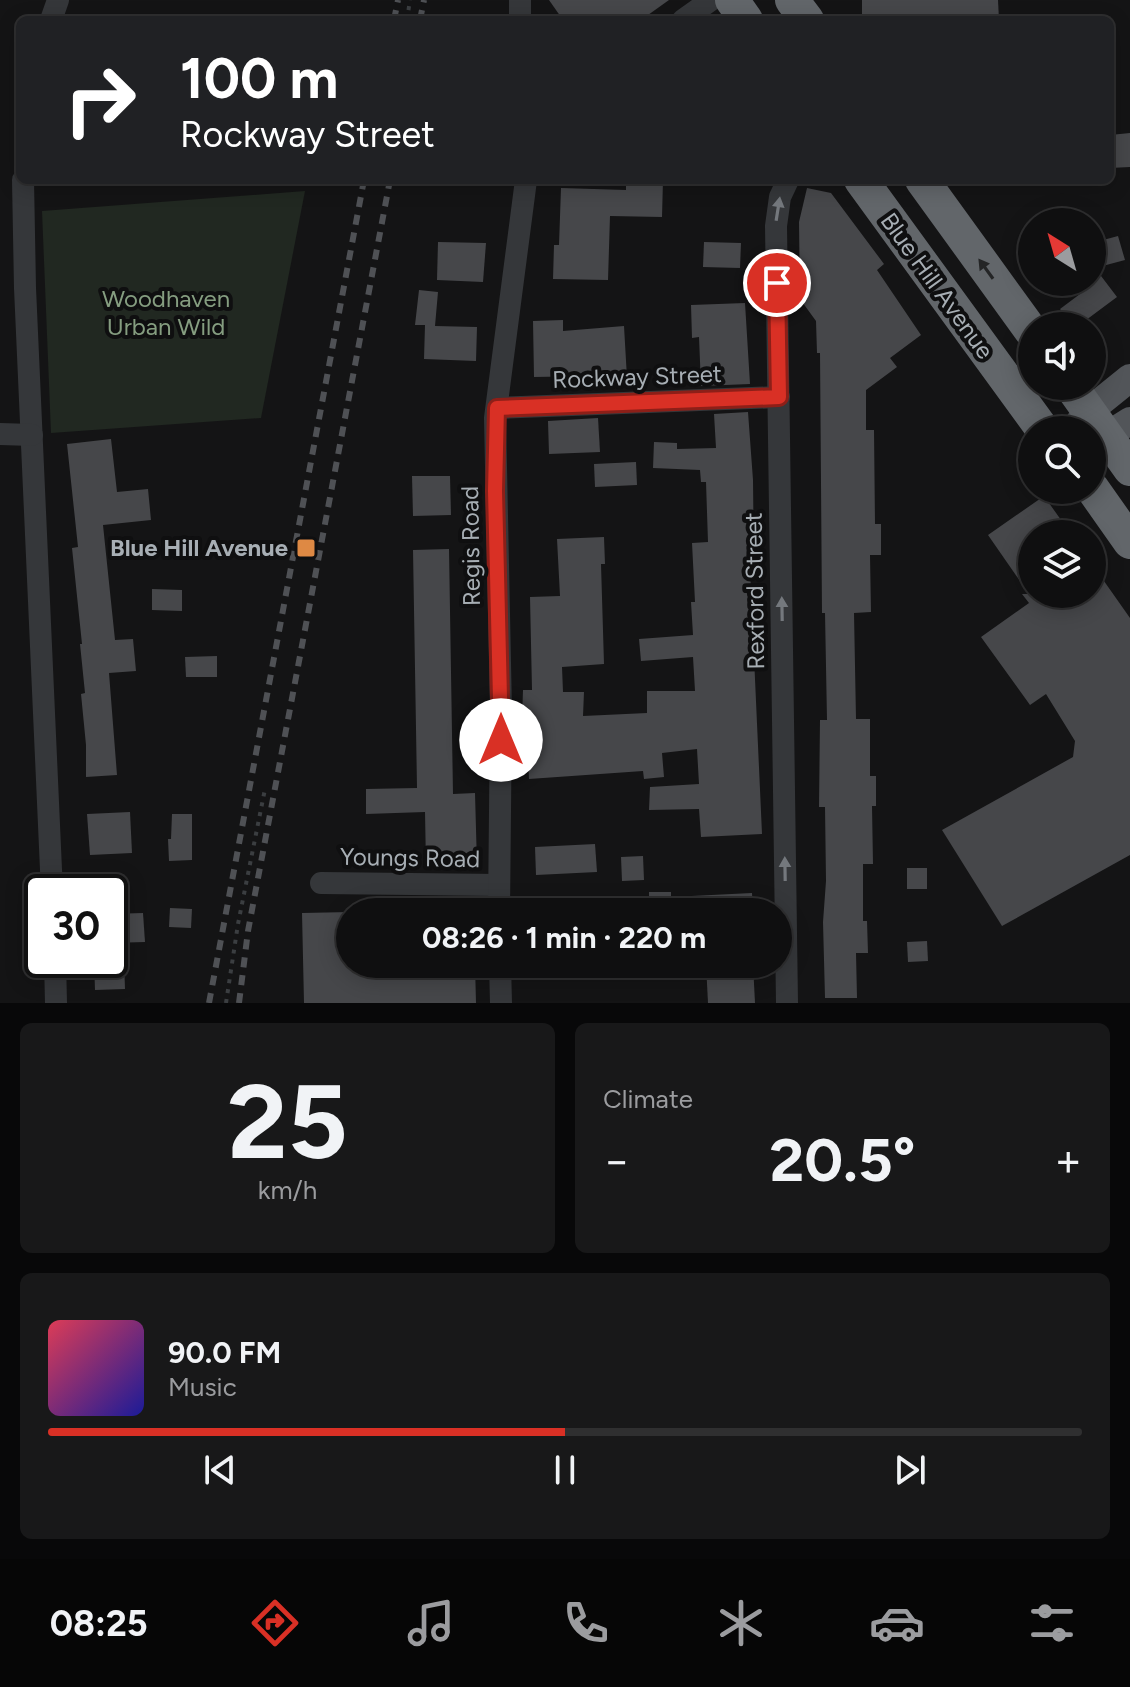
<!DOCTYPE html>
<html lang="en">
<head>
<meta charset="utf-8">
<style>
	body { margin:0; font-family:Figtree,sans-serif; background:#181819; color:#f1f3f6; height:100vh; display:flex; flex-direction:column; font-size:30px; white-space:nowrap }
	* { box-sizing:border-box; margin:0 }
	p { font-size:26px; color:#9b9c9f }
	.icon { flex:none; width:44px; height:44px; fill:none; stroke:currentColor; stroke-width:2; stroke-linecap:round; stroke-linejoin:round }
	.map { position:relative; height:1003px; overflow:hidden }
	.drawer { display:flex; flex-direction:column; gap:20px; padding:20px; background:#080809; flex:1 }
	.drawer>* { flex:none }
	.banner { position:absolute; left:16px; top:16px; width:1098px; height:168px; border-radius:12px; box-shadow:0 4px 20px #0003,0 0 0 2px #2f2f30; background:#202124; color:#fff; overflow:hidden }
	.needle { width:52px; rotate:323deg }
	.controls { position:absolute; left:1018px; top:208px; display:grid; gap:16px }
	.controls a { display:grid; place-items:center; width:88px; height:88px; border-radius:50%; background:#0f0f10; box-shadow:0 4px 20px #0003,0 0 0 2px #2f2f30; font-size:40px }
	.speed { position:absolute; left:24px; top:874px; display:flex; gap:16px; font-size:40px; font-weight:700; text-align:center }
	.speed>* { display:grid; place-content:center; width:104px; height:104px; border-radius:50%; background:#0f0f10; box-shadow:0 4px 20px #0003,0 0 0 2px #2f2f30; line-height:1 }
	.speed .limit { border:4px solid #111; border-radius:12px; background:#fff; color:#111 }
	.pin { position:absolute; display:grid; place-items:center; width:68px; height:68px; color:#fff; margin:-34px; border:4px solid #fff; border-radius:50%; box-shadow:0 2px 8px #0007 }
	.me { position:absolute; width:88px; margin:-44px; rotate:0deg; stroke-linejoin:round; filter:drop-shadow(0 0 6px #0008) }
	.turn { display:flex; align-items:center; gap:28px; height:168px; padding:0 32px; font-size:36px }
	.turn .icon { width:104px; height:104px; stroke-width:2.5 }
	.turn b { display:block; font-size:56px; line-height:68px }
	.big { font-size:60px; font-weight:700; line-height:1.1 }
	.drawer .card { flex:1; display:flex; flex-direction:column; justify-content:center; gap:12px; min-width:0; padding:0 28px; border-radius:12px; background:#181819 }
	.drawer .dial { align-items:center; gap:0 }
	.dial b { font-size:104px; line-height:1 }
	.song { display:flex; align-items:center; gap:24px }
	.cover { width:96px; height:96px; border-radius:12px; background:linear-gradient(135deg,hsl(350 70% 55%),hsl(240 70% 35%)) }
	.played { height:8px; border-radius:4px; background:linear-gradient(90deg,#d93025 50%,#2f2f30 50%) }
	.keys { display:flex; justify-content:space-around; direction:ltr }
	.heat { display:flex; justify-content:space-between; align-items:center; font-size:44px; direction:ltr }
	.drawer .tiles { flex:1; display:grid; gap:20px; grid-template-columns:1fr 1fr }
	.card:last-child { grid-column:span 2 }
	.trip { position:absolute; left:336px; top:898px; width:456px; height:80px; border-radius:40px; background:#0f0f10; box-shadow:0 4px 20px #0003,0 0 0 2px #2f2f30; font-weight:700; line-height:80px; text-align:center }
	.dock { display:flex; height:128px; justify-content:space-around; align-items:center; background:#060606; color:#9b9c9f }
	.dock .icon { width:56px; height:56px }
	.dock .active { color:#d93025 }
	.dock b { font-size:36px; color:#f1f3f6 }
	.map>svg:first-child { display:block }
	.green { fill:#212821 }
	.building { fill:#46474a }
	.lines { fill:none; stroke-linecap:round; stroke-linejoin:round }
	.path { stroke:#3b3e41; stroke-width:4; stroke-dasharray:4 6; stroke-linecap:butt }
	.minor { stroke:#35373a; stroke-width:22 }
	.major { stroke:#525559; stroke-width:28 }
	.highway { stroke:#62666a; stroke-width:34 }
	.rail { stroke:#4f5155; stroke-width:6; stroke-dasharray:10 8; stroke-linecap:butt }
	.oneway { fill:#74787d }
	.oneway2 { fill:#242526 }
	.route-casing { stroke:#8d1f18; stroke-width:20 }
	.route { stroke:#d93025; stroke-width:14 }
	.poi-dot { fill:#de8944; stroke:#0f0f10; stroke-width:3 }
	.labels { text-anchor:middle; stroke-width:8; stroke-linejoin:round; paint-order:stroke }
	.street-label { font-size:24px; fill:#a7aeb4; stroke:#0f0f10 }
	.park-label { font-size:24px; fill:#859d80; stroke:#0f0f10 }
	.poi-label { font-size:24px; font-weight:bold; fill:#a7aeb4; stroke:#0f0f10; text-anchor:end }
</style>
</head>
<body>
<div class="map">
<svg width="1130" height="1003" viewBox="0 0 1130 1003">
	<rect width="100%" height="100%" fill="#141415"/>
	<!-- green -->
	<path class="green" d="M 305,191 L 261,418 L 51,433 L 42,211 Z"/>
	<!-- building -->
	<g class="building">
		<path d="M 549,0 L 669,0 L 641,20 L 563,20 Z"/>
		<path d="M 862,0 L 998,0 L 999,20 L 862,20 Z"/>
		<path d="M 1130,133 L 1130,167 L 1110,168 L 1110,135 Z"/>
		<path d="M 626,180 L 663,180 L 662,217 L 610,216 L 608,280 L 553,279 L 554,245 L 559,245 L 561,188 L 626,190 Z"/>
		<path d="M 807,188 L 831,193 L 884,264 L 877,270 L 921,335 L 890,358 L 897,367 L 866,390 L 866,430 L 874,430 L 875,524 L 881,524 L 881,555 L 870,555 L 871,612 L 854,613 L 856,719 L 870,719 L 870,776 L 876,776 L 876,806 L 872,806 L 873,864 L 863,864 L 863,921 L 867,921 L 868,953 L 856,953 L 857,998 L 825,998 L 823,922 L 826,881 L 825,807 L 819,807 L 820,720 L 827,720 L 825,613 L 822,613 L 820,353 L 817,353 L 816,321 L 800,299 L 799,222 Z"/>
		<path d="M 1118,236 L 1125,260 L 1095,268 L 1117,297 L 1078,326 L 1073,326 L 1060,309 L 1092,285 L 1092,243 Z"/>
		<path d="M 438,242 L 486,243 L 483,282 L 437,280 Z"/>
		<path d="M 704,242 L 741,243 L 740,268 L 703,267 Z"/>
		<path d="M 419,290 L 438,292 L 435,326 L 477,327 L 476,361 L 424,359 L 425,325 L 415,325 Z"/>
		<path d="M 745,303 L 750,384 L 701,386 L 699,337 L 692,338 L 691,305 Z"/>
		<path d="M 563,320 L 563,331 L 624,326 L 627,378 L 592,380 L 592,376 L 534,377 L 533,321 Z"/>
		<path d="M 748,412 L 753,480 L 754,568 L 750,568 L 762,834 L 701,837 L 699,809 L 649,810 L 650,787 L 699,784 L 697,749 L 662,753 L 664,777 L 644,779 L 643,771 L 529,779 L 526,718 L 522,718 L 523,690 L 532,690 L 530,597 L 560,596 L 557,539 L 604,537 L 605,564 L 601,564 L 604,664 L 562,667 L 563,692 L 584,692 L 583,716 L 647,713 L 647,691 L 695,691 L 693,657 L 641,661 L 639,639 L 693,635 L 691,602 L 695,602 L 692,543 L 708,542 L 706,482 L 701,482 L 700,470 L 653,468 L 654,442 L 677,443 L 677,449 L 716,448 L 714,414 Z"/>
		<path d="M 598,418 L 600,452 L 549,454 L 548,421 Z"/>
		<path d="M 111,439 L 117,492 L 148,489 L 151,520 L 103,525 L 115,640 L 133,639 L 136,671 L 109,673 L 117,775 L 86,777 L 86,745 L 81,694 L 85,693 L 80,644 L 82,644 L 72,548 L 78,547 L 67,444 Z"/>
		<path d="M 636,462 L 637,485 L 595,487 L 594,464 Z"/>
		<path d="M 412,476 L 450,476 L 451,515 L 413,516 Z"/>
		<path d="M 1044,496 L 1071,534 L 1032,534 L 1032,594 L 1092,594 L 1092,564 L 1130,618 L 1130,855 L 1002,926 L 942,830 L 1073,757 L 1075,741 L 1046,694 L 1030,705 L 981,637 L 1029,603 L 1022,594 L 1029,594 L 988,535 Z"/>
		<path d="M 449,549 L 453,794 L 475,793 L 477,865 L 426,866 L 425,812 L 366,814 L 366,789 L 417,788 L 413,550 Z"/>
		<path d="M 152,589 L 182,590 L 182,611 L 152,610 Z"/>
		<path d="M 217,656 L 217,677 L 186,677 L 185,657 Z"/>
		<path d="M 130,812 L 132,853 L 90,855 L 87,814 Z"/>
		<path d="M 172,814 L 192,814 L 192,860 L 169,861 L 168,839 L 171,839 Z"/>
		<path d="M 595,844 L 597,872 L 536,875 L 535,847 Z"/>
		<path d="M 643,856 L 644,880 L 622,881 L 621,857 Z"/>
		<rect x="907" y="868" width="20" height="21"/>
		<path d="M 649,892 L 671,892 L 671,897 L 752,893 L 753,912 L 649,912 Z"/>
		<path d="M 170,908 L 192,909 L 191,928 L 169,927 Z"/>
		<path d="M 350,912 L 350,964 L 475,964 L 476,1003 L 304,1003 L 302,913 Z"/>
		<path d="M 143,913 L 145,942 L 110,943 L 110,914 Z"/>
		<path d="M 927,941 L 928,961 L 908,962 L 907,942 Z"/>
		<path d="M 94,960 L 124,960 L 125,989 L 95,990 Z"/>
		<path d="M 706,964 L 753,964 L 755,1003 L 708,1003 Z"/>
	</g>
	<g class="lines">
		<!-- path -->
		<g class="path">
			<path d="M 407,20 L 410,0"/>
			<path d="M 226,1003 L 238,924 L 265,789"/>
		</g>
		<!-- minor -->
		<g class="minor">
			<path d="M 520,0 L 520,20"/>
			<path d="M 51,20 L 58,0"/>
			<path d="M 683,20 L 711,0"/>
			<path d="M 23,180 L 25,288 L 52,892"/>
			<path d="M 497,408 L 779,397"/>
			<path d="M 0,434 L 32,435"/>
			<path d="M 321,883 L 499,885"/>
			<path d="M 499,912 L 501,711 L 495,418 L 526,180"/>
			<path d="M 55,960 L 56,1003"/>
			<path d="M 500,964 L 501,1003"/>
			<path d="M 787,1003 L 776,226 L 780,197 L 788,180"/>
		</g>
		<!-- major -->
		<g class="major">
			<path d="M 1073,430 L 1089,411 L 1130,378"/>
			<path d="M 1092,445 L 1130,421"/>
		</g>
		<!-- highway -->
		<g class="highway">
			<path d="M 732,0 L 746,20"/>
			<path d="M 792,0 L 807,20"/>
			<path d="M 861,180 L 1043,430"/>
			<path d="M 922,180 L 1032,332"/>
			<path d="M 1071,386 L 1130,469"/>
			<path d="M 1092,488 L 1130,542"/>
		</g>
		<!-- rail -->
		<g class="rail">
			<path d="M 394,20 L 398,0"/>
			<path d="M 420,20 L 424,0"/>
			<path d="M 209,1003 L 364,180"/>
			<path d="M 239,1003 L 248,931 L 390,180"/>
		</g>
	</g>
	<!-- one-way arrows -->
	<defs><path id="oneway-solid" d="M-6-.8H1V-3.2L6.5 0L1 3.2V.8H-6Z" transform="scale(2)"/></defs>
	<g class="oneway">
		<use href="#oneway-solid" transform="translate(778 209) rotate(-81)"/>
		<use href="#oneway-solid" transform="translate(782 609) rotate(-91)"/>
		<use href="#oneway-solid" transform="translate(785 869) rotate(-91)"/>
	</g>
	<use class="oneway2" href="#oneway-solid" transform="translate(986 269) rotate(-126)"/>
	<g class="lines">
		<!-- route casing -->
		<g class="route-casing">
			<path id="route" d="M 501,740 L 495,491 L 497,408 L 779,397 L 777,283"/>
		</g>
		<!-- route -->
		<use href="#route" class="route"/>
	</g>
	<!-- markers -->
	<rect class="poi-dot" x="296" y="538" width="20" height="20" rx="4"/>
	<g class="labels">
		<!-- street labels -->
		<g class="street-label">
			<text transform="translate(937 286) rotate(54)" y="8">Blue Hill Avenue</text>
			<text transform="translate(637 377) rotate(-2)" y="8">Rockway Street</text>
			<text transform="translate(471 546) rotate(-91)" y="8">Regis Road</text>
			<text transform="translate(755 591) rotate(-91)" y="8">Rexford Street</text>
			<text transform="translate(410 858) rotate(1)" y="8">Youngs Road</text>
		</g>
		<!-- park labels -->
		<g class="park-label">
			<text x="166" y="307">Woodhaven<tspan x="166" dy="28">Urban Wild</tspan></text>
		</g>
		<!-- poi labels -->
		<g class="poi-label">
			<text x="288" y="556">Blue Hill Avenue</text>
		</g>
	</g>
</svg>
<div class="controls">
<a><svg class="needle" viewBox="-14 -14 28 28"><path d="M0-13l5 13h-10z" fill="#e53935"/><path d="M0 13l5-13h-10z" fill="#9b9c9f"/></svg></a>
<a><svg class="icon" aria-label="sound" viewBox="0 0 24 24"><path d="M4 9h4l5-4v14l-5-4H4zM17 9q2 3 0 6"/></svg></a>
<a><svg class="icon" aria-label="search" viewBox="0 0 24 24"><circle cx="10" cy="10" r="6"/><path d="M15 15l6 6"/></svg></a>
<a><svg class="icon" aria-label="layers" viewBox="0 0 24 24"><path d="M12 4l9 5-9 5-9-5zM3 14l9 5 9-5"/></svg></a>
</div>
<div class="speed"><div class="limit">30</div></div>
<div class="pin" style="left:777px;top:283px;background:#d93025"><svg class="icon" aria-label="arrive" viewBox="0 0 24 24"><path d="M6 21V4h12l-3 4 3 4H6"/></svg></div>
<svg class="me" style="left:501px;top:740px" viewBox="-20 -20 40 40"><circle r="19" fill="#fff"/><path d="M0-13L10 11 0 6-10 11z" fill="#d93025"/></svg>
<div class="trip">08:26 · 1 min · 220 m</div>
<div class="banner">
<div class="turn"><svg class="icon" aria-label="right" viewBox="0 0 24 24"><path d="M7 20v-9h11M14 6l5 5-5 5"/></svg><div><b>100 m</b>Rockway Street</div></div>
</div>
</div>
<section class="drawer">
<div class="tiles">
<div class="card dial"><b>25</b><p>km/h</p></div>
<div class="card"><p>Climate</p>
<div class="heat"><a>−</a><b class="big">20.5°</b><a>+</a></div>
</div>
<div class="card">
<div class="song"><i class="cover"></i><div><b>90.0 FM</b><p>Music</p></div></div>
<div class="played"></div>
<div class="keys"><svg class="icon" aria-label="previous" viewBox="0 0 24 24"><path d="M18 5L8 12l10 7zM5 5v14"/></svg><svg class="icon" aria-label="pause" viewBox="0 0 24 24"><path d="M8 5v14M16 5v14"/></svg><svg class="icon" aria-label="next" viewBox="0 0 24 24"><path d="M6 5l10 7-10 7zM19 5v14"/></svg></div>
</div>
</div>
</section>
<nav class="dock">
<b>08:25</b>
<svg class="icon active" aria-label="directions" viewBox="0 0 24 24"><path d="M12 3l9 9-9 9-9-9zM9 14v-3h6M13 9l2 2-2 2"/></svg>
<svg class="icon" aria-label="music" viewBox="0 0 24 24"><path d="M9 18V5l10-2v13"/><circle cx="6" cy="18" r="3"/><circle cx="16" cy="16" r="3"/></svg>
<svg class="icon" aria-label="phone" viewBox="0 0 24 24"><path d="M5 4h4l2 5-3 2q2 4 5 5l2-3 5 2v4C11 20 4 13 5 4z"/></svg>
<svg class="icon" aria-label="climate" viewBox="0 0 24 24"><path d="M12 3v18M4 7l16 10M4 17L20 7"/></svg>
<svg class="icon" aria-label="car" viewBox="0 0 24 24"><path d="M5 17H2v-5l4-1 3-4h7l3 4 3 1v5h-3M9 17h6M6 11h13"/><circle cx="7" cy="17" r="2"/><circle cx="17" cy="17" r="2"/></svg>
<svg class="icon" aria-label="filters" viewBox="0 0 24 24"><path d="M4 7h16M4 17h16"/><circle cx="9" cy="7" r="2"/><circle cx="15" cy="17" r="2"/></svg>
</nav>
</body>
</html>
